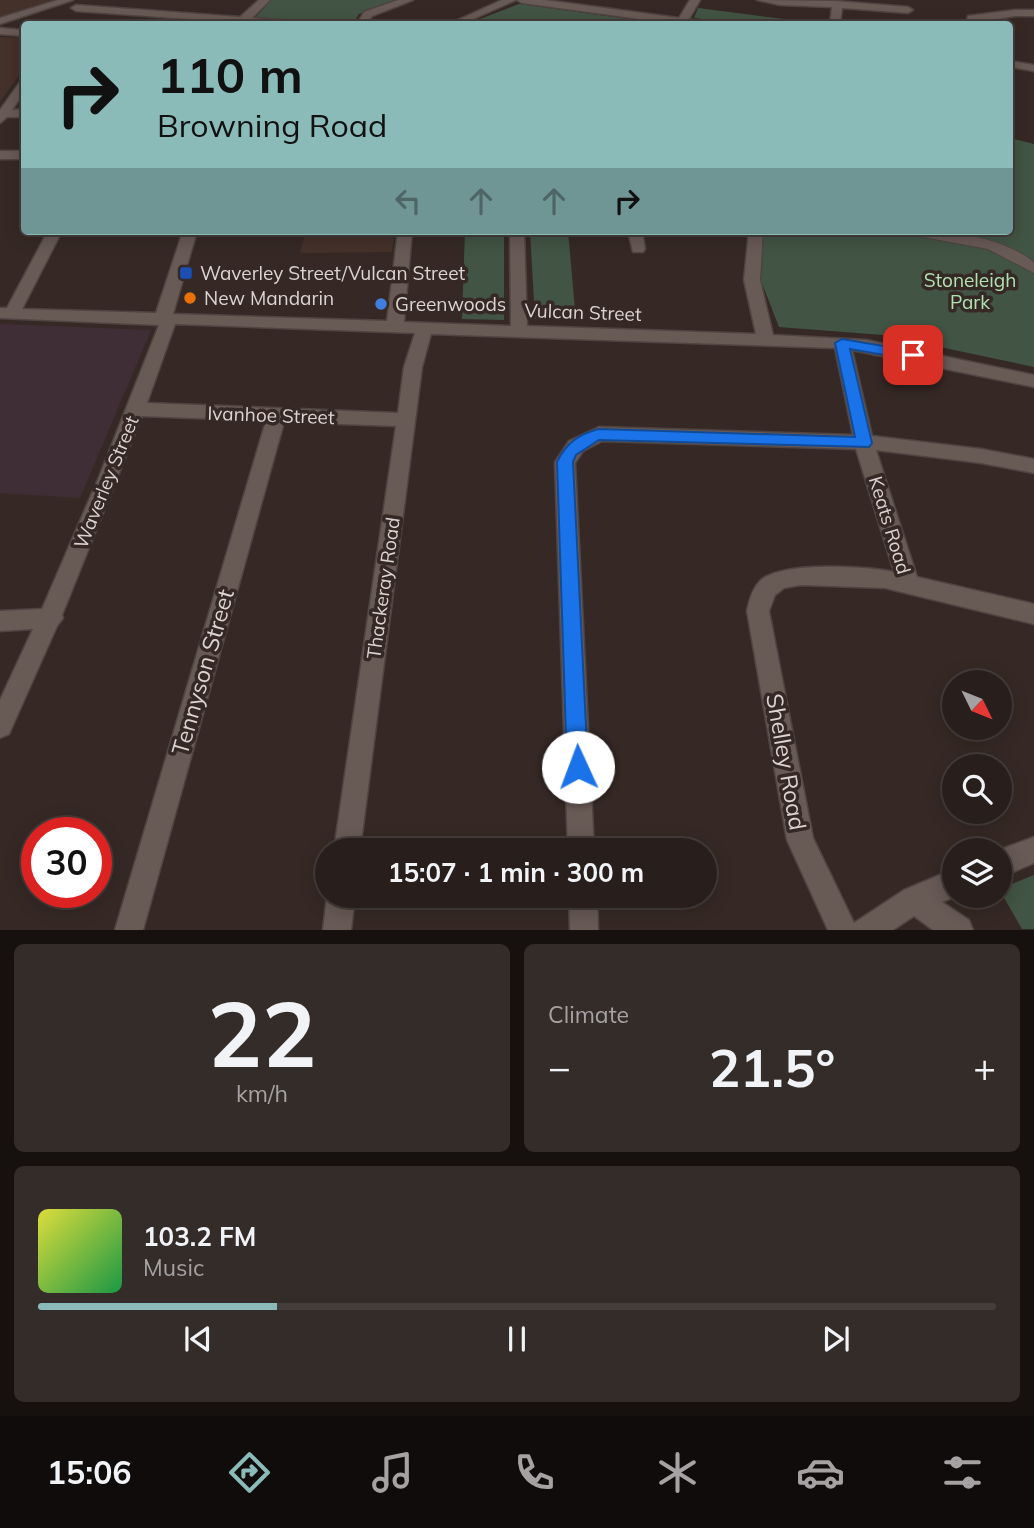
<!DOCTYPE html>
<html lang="en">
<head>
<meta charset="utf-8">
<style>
	body { margin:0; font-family:Mulish,sans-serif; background:#342c29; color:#f1f3f6; height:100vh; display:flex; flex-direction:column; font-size:26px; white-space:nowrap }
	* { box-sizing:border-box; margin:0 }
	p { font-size:23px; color:#a5a2a3 }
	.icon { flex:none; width:38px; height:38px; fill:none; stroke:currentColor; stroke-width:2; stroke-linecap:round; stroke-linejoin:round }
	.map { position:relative; height:930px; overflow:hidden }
	.details { display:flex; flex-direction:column; gap:14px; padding:14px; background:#16110f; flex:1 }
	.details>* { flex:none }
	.banner { position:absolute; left:21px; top:21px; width:992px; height:214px; border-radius:7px; box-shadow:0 4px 18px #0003,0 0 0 2px #443d3b; background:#8bbbb9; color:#111; overflow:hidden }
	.needle { width:46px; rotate:133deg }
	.fabs { position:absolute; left:942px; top:670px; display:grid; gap:14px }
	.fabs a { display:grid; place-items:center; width:70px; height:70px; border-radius:50%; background:#281f1c; box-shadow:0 4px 18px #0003,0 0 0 2px #443d3b; font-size:35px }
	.speed { position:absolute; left:21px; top:817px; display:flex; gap:14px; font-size:35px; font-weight:700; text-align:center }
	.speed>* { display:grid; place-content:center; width:91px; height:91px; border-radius:50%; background:#281f1c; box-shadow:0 4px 18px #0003,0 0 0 2px #443d3b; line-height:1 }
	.speed .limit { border:10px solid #d22; background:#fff; color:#111 }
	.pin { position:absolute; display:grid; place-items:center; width:60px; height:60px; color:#fff; margin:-30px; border-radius:14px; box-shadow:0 4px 10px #0006 }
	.me { position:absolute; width:77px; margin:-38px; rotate:358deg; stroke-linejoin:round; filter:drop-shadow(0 0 5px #0008) }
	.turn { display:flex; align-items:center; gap:24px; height:147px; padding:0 21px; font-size:32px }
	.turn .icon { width:91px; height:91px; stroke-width:2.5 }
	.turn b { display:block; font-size:49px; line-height:60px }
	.lanes { display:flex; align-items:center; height:66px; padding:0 21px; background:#0003; justify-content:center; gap:35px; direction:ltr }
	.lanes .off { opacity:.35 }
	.big { font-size:52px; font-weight:700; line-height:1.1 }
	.details .card { flex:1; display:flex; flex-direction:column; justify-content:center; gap:10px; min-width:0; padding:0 24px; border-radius:10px; background:#342c29 }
	.details .dial { align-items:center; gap:0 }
	.dial b { font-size:91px; line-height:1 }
	.song { display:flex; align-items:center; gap:21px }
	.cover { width:84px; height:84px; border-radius:10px; background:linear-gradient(135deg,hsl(60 70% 55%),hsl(140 70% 35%)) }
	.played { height:7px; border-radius:4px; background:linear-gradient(90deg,#8bbbb9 25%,#443d3b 25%) }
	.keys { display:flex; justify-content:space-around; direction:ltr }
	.heat { display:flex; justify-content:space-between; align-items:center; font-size:38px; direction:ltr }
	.details .tiles { flex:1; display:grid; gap:14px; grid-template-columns:1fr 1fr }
	.card:last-child { grid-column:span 2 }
	.trip { position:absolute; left:315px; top:838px; width:402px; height:70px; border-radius:35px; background:#281f1c; box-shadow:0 4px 18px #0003,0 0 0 2px #443d3b; font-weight:700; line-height:70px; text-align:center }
	.tab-bar { display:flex; height:112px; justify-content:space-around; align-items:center; background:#100c0b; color:#a5a2a3 }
	.tab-bar .icon { width:49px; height:49px }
	.tab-bar .on { color:#8bbbb9 }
	.tab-bar b { font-size:32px; color:#f1f3f6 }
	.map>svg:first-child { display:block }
	.commercial { fill:#402e36 }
	.built { fill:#44312a }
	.green { fill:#425444 }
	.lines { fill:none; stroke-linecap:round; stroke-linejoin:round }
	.pedestrian-casing { stroke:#4f4441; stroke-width:2 }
	.minor-casing { stroke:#4f4441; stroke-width:3 }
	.pedestrian { fill:#685a55; fill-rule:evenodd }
	.minor { fill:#685a55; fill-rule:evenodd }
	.route { fill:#1a73e8; stroke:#114b97; stroke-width:2 }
	.transit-dot { fill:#1a4fb4; stroke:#362925; stroke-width:2.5 }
	.food-dot { fill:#e8710a; stroke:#362925; stroke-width:2.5 }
	.shop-dot { fill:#3f7fe0; stroke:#362925; stroke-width:2.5 }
	.labels { text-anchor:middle; stroke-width:7; stroke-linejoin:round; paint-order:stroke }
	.poi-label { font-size:19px; fill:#dcd4d1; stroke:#362925; text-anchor:start }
	.park-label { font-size:19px; fill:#aee2b2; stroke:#362925 }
	.street-label { font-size:19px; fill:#dcd4d1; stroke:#362925 }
	.near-street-label { font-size:23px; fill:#dcd4d1; stroke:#362925 }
</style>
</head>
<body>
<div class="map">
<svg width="1034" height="930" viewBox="0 0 1034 930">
	<rect width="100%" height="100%" fill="#362925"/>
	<!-- commercial -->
	<path class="commercial" d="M 0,324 L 151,330 L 80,498 L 0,493 Z"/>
	<!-- built -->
	<g class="built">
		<path d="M 0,0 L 56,0 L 0,17 Z"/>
		<path d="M 0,37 L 24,38 L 24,68 L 0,102 Z"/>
		<path d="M 306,231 L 395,231 L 392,252 L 300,253 Z"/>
	</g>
	<!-- green -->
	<g class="green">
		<path d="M 271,0 L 396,0 L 359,14 L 353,24 L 343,24 L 256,17 Z"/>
		<path d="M 519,4 L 665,24 L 521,24 L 480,19 Z"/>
		<path d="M 698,8 L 823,24 L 741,24 L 694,18 Z"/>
		<path d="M 1010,138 L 1034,144 L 1034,367 L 883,335 L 779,327 L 760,278 L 764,231 L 1010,231 Z"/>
		<path d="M 465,231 L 504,231 L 504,320 L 462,319 Z"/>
		<path d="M 530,231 L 568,231 L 576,321 L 535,319 Z"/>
		<path d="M 1034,875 L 1034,929 L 1022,929 L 999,889 Z"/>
	</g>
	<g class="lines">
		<!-- pedestrian casing -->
		<g class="pedestrian-casing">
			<path id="pedestrian" d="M 906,231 C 950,231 998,235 1034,262 L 1034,273 L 988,249 L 913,235 Z"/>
		</g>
		<!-- minor casing -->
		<g class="minor-casing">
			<g id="minor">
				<path d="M 58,0 L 73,0 L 0,24 L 0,18 Z"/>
				<path d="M 259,0 L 270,0 L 252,18 L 296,21 L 301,24 L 260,24 L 76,11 L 71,8 L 76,5 L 240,17 Z"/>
				<path d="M 398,0 L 413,0 L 372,16 L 367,24 L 357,24 L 364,12 Z"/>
				<path d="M 502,0 L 516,0 L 462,24 L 449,24 Z"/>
				<path d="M 517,0 L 545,0 L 679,18 L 690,0 L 700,0 L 689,19 L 708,24 L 676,24 L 522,3 Z"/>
				<path d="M 757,0 L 835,1 L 908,7 L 913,10 L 908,13 L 842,8 L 840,24 L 830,24 L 832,7 L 780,5 Z"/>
				<path d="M 1015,10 L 1034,10 L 1034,16 L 1015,16 L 966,24 L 968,16 Z"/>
				<path d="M 0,28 L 24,30 L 24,36 L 0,34 Z"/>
				<path d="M 1010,61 L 1034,65 L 1034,71 L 1010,67 Z"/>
				<path d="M 24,81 L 24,92 L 12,110 L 24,109 L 24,117 L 7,117 L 0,123 L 0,110 L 20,82 Z"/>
				<rect x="0" y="151" width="24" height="8"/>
				<path d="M 48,231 L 62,231 L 22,309 L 156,313 L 183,231 L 197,231 L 173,314 L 387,321 L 398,231 L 412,231 L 404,322 L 511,326 L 510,231 L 524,231 L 527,326 L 756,334 L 744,280 L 749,231 L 763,231 L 760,280 L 773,335 L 866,340 L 1034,375 L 1034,387 L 852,350 L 872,436 L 981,449 L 1034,459 L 1034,473 L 981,463 L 876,450 L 917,577 L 1034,604 L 1034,624 L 885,588 L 801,585 L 784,588 L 775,595 L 769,611 L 813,838 L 854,923 L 904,890 L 954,869 L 954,896 L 956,896 L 942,902 L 969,920 L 973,930 L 933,930 L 914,916 L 893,930 L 828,930 L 787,840 L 747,611 C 749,601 752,589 760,581 C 780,561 866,566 894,572 L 856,449 L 602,441 L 583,451 L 575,463 L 594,850 L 568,850 L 555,462 L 569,441 L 599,427 L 853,435 L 835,348 L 431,334 L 422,367 L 360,850 L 334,850 L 396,426 L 284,422 L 143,930 L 115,930 L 266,421 L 142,416 L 62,615 L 63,618 L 57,626 L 9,734 L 0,738 L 0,700 L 33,629 L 0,631 L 0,611 L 42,609 L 99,477 L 159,325 L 0,318 L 0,308 L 7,308 ZM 175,324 L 415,333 L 404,367 L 398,413 L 147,403 Z"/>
				<path d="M 628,231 L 642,231 L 645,249 L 643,252 L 633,252 Z"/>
				<path d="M 1034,837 L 1034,863 L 999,878 L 999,850 Z"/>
				<path d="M 327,896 L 355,896 L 351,930 L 323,930 Z"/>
				<path d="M 569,896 L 597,896 L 598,930 L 570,930 Z"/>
			</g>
		</g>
		<!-- pedestrian -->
		<use href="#pedestrian" class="pedestrian"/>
		<!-- minor -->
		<use href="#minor" class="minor"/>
	</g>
	<!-- route -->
	<path class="route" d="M 842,339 L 913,351 L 920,355 L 913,360 L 850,349 L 872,443 L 869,447 L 599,440 L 576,455 L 573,462 L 588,767 L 585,775 L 578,778 L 570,775 L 567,767 L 557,462 C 566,443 579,434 599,429 L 855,437 L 835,343 Z"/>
	<!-- markers -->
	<rect class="transit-dot" x="179" y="266" width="14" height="14" rx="3.5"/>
	<circle class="food-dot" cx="190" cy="298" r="7"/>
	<circle class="shop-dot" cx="381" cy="304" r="7"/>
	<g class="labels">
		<!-- poi labels -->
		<g class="poi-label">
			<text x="200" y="280">Waverley Street/Vulcan Street</text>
			<text x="204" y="305">New Mandarin</text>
			<text x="395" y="311">Greenwoods</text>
		</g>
		<!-- park labels -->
		<g class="park-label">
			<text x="970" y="287">Stoneleigh<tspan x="970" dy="22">Park</tspan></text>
		</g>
		<!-- street labels -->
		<g class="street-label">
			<text transform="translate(583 312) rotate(2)" y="7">Vulcan Street</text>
			<text transform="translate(271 415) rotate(2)" y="7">Ivanhoe Street</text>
			<text transform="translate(106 482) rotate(-68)" y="7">Waverley Street</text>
			<text transform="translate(890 525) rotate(73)" y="7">Keats Road</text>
			<text transform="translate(383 588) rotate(-82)" y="7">Thackeray Road</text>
		</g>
		<!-- near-street labels -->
		<g class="near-street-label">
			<text transform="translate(203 672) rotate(-74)" y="8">Tennyson Street</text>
			<text transform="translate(786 762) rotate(80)" y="8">Shelley Road</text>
		</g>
	</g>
</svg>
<div class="fabs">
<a><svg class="needle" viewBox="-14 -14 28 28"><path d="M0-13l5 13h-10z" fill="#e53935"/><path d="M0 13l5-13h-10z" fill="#a5a2a3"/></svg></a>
<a><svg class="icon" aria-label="search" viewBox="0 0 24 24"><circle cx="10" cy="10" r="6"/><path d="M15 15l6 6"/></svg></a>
<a><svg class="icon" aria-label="layers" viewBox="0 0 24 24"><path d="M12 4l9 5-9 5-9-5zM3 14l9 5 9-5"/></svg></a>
</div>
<div class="speed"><div class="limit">30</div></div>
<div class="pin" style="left:913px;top:355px;background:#d93025"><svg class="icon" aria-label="arrive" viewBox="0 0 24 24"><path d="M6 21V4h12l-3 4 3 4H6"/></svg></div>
<svg class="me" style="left:578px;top:767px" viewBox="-20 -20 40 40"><circle r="19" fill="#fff"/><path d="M0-13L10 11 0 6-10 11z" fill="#1a73e8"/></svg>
<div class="trip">15:07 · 1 min · 300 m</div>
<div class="banner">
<div class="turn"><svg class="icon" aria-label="right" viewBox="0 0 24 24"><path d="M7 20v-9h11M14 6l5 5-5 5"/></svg><div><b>110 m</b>Browning Road</div></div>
<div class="lanes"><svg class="icon off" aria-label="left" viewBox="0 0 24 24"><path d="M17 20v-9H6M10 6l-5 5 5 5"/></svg><svg class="icon off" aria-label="ahead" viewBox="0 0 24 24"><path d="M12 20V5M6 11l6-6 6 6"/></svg><svg class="icon off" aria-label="ahead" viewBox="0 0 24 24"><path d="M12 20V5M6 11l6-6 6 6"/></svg><svg class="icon" aria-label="right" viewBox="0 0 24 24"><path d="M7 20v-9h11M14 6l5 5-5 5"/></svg></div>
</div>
</div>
<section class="details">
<div class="tiles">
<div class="card dial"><b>22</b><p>km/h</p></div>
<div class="card"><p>Climate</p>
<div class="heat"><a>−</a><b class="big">21.5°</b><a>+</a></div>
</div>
<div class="card">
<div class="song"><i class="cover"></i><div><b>103.2 FM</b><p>Music</p></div></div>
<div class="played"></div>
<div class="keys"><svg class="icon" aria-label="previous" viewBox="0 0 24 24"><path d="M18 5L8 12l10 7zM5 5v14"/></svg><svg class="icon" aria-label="pause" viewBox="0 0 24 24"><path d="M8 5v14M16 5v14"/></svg><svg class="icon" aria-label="next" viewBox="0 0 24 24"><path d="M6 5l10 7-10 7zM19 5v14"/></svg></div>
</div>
</div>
</section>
<nav class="tab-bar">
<b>15:06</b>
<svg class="icon on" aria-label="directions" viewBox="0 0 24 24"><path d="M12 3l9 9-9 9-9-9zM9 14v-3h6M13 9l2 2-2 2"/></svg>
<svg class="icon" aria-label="music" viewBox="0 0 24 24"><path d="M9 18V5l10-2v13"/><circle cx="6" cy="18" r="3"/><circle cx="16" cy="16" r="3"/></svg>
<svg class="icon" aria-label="phone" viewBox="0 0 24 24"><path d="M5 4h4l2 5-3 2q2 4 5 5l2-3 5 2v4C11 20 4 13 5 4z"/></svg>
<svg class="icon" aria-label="climate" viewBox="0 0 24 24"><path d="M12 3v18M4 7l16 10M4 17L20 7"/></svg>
<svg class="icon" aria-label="car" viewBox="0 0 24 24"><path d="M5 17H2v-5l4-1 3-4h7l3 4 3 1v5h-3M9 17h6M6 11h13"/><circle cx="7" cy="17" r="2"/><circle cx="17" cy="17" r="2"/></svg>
<svg class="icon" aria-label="filters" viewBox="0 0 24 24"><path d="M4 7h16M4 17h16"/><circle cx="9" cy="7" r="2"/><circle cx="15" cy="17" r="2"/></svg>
</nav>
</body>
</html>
